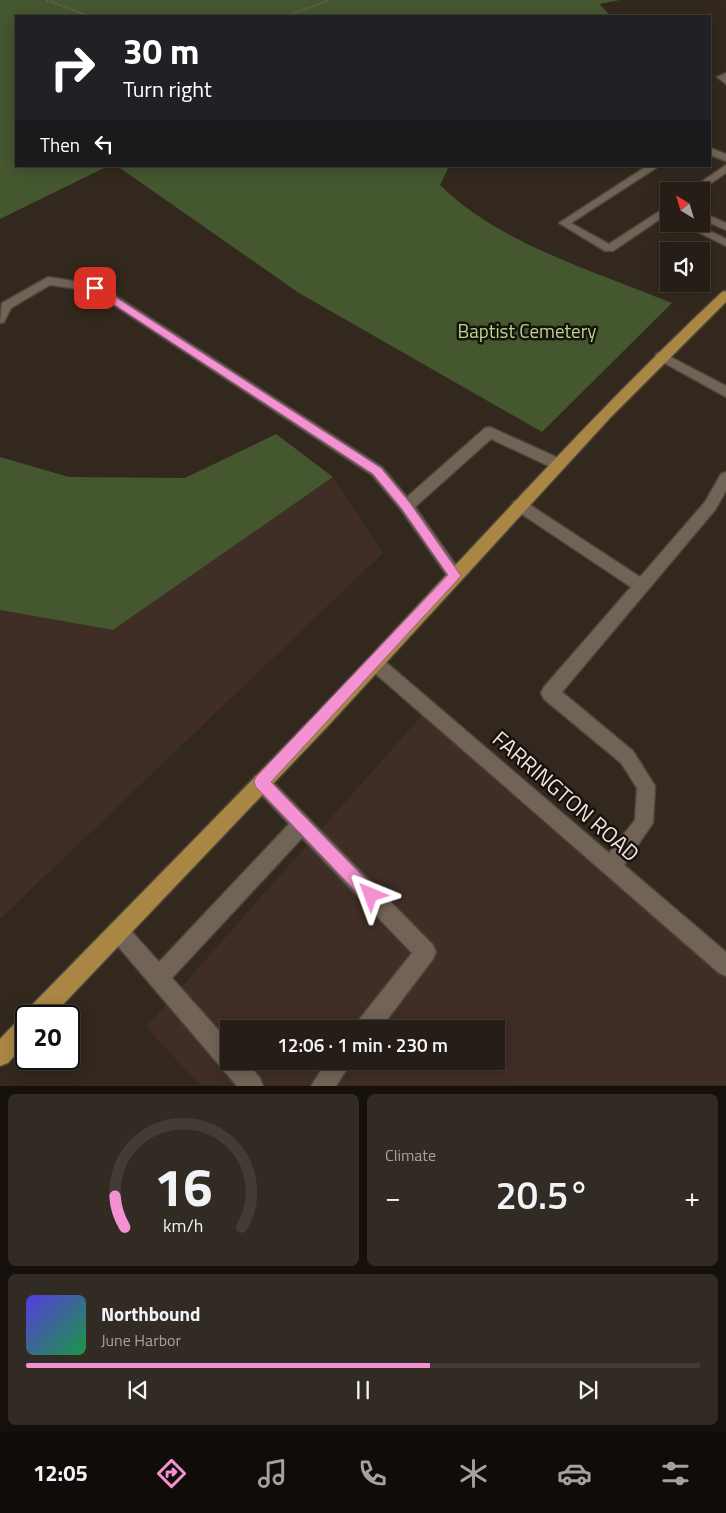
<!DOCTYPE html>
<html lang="en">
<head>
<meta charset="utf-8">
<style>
	body { margin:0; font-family:"Titillium Web",sans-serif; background:#322b23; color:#f1f3f6; height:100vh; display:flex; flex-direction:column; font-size:19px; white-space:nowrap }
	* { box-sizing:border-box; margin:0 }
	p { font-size:16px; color:#a4a2a1 }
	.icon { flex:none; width:28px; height:28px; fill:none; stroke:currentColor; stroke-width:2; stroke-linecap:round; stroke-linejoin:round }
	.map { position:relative; height:1086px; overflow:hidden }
	.side { display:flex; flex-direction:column; gap:8px; padding:8px; background:#15100c; flex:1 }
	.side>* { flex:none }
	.guide { position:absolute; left:15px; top:15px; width:696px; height:152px; border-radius:0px; box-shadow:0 2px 12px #0003,0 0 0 1px #423c35; background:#202124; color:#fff; overflow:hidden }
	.needle { width:32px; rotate:322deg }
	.buttons { position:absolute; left:660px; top:182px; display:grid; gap:10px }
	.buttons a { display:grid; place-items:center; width:50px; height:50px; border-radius:0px; background:#261e16; box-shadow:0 2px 12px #0003,0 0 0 1px #423c35; font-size:25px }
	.speed { position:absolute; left:15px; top:1005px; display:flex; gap:10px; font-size:25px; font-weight:700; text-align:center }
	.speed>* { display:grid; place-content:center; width:65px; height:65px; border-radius:50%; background:#261e16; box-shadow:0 2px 12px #0003,0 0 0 1px #423c35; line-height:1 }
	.speed .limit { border:2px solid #111; border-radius:8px; background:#fff; color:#111 }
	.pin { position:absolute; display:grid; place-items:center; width:42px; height:42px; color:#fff; margin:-21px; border-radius:10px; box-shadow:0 2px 8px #0006 }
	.me { position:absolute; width:55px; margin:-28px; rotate:316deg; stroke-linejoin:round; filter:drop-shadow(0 0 4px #0008) }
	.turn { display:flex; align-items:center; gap:18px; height:105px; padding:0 25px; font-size:22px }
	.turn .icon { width:65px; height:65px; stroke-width:2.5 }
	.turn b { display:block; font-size:35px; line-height:42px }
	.then { display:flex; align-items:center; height:48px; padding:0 25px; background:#0003; gap:10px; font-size:19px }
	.big { font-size:38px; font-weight:600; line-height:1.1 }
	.side .tile { flex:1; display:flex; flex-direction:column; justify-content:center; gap:8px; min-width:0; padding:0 18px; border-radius:8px; background:#322b23 }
	.side .dial { align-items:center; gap:0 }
	.dial svg { height:130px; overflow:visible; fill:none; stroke:#423c35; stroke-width:7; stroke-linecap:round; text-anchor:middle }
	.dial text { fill:#f1f3f6; stroke:none }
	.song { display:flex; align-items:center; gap:15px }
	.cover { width:60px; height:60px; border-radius:8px; background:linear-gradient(135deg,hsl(250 70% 55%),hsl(140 70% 35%)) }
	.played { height:5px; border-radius:2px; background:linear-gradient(90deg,#f491d3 60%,#423c35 60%) }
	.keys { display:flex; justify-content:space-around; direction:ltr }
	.heat { display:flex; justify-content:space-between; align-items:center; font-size:28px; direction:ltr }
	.side .tiles { flex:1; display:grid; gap:8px; grid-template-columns:1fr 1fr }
	.tile:last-child { grid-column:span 2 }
	.trip { position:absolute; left:220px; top:1020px; width:285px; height:50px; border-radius:0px; background:#261e16; box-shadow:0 2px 12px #0003,0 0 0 1px #423c35; font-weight:600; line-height:50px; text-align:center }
	.menu { display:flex; height:80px; justify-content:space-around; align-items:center; background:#0f0c09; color:#a4a2a1 }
	.menu .icon { width:35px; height:35px }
	.menu .on { color:#f491d3 }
	.menu b { font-size:22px; color:#f1f3f6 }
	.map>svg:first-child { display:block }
	.industrial { fill:#3f2d26; fill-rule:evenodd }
	.green { fill:#44572f }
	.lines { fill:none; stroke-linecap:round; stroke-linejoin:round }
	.minor-casing { stroke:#4d443b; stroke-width:3 }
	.major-casing { stroke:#4d443b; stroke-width:3 }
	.path { stroke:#796f65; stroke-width:2; stroke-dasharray:1 2; stroke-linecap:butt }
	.minor { fill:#716457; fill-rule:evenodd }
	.major { fill:#a98644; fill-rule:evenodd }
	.route { fill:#f491d3; stroke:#9f5e89 }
	.labels { text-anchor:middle; stroke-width:5; stroke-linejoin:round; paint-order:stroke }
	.park-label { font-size:19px; fill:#b3d78d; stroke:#17120d }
	.near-street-label { font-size:22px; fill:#ede5de; stroke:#17120d }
</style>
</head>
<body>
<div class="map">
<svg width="726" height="1086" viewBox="0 0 726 1086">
	<rect width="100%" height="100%" fill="#33281d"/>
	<!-- industrial -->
	<g class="industrial">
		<path d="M 333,477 L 383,553 L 0,919 L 0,610 L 113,630 Z"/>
		<path d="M 432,704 L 726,958 L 726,1085 L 200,1085 L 146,1027 ZM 229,1029 L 496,1029 L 496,1061 L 229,1061 Z"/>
	</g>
	<!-- green -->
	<g class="green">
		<path d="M 0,0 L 620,0 L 599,4 L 611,16 L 16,16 L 16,166 L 108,166 L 0,219 Z"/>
		<path d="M 117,166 L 449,166 L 440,185 C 498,243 596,272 672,303 L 542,432 L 299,293 Z"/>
		<path d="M 276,434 L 333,477 L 113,630 L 0,610 L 0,457 L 69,477 L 185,478 Z"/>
	</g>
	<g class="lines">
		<!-- minor casing -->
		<g class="minor-casing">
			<g id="minor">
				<path d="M 726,73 L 726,84 L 717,77 Z"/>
				<path d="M 710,148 L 726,154 L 726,161 L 710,155 Z"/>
				<path d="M 726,165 L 726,173 L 699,191 L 688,191 Z"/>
				<path d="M 647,166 L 659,166 L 571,223 L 609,244 L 669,205 L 669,213 L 613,251 L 605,251 L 559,223 Z"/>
				<path d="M 701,212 L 726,223 L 726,230 L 701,219 Z"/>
				<path d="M 682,224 L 695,224 L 726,239 L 726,246 Z"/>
				<path d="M 48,277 L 99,285 L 382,467 L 407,497 L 485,428 L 490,427 L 563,460 L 565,464 L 563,468 L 553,468 L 491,439 L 415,507 L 463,575 L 460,580 L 455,582 L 450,580 L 401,510 L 372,475 L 92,291 L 50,285 L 11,308 L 4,322 L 0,323 L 2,303 Z"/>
				<path d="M 661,352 L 726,386 L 726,397 L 657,359 L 655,356 L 657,353 Z"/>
				<path d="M 726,472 L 726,491 L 715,510 L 562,692 L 633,751 L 655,786 L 653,823 L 624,865 L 726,952 L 726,976 L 719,973 L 369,668 L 367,663 L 369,658 L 375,655 L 381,658 L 609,853 L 635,820 L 637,788 L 621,763 L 544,699 L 541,693 L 544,687 L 631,587 L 514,509 L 512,505 L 514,501 L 524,501 L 640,577 L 705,502 L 721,474 Z"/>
				<path d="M 261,773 L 267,776 L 433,945 L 436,952 L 433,959 L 380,1029 L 355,1029 L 358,1021 L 412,953 L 302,838 L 172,978 L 229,1042 L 229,1061 L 246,1061 L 260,1078 L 263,1086 L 237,1086 L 111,938 L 108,931 L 111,924 L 118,921 L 125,924 L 159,962 L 289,824 L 255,788 L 252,782 L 255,776 Z"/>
				<path d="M 327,1061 L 352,1061 L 336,1086 L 311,1086 Z"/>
			</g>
		</g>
		<!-- major casing -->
		<g class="major-casing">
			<g id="major">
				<path d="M 726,291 L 726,302 L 610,418 L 327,727 L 52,1016 L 26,1016 L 29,1008 C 141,893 254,780 364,663 C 482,538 596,410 722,292 Z"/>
				<path d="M 26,1017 L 26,1043 L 8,1063 L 0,1066 L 0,1039 L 18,1020 Z"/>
			</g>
		</g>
		<!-- path -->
		<g class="path">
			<path d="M 47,0 L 89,16"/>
			<path d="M 287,16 L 329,0"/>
		</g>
		<!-- minor -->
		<use href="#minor" class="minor"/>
		<!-- major -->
		<use href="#major" class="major"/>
	</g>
	<!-- route -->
	<path class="route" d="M 92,286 L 98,286 L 381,468 L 410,503 L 461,576 L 271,782 L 376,890 L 378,895 L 376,901 L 371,903 L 365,901 L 256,787 L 254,782 L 256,777 L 448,575 L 402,509 L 373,474 L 92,290 Z"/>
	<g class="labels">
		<!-- park labels -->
		<g class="park-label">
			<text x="527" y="338">Baptist Cemetery</text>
		</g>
		<!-- near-street labels -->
		<g class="near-street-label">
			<text transform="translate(566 796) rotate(41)" y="8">FARRINGTON ROAD</text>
		</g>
	</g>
</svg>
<div class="buttons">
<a><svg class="needle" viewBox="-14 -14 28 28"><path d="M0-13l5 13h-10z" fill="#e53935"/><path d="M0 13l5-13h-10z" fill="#a4a2a1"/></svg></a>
<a><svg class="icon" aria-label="sound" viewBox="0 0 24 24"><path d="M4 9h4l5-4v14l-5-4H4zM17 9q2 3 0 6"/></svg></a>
</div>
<div class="speed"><div class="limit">20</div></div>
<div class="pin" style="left:95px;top:288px;background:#d93025"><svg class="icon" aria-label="arrive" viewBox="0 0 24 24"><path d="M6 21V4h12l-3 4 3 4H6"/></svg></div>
<svg class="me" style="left:371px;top:895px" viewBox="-20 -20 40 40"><path d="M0-17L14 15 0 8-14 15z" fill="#f491d3" stroke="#fff" stroke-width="4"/></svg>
<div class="trip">12:06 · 1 min · 230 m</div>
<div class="guide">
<div class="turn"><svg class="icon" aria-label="right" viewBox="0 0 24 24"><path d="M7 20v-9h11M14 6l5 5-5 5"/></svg><div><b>30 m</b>Turn right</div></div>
<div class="then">Then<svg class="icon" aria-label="left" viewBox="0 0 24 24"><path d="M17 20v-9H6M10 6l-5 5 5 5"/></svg></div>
</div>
</div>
<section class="side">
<div class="tiles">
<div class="tile dial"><svg viewBox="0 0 100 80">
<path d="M14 69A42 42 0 1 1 86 69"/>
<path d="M14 69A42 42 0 0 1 8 50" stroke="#f491d3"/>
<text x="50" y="56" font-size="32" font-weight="700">16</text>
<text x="50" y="72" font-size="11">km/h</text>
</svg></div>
<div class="tile"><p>Climate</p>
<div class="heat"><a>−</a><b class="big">20.5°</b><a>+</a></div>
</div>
<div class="tile">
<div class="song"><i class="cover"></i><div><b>Northbound</b><p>June Harbor</p></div></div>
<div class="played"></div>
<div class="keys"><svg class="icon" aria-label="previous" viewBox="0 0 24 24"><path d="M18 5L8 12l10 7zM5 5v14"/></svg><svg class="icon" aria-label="pause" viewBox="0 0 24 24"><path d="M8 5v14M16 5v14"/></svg><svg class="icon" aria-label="next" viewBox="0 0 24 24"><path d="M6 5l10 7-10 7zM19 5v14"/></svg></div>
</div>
</div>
</section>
<nav class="menu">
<b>12:05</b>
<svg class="icon on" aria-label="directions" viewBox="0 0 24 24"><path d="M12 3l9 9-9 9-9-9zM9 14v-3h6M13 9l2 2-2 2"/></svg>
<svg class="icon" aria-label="music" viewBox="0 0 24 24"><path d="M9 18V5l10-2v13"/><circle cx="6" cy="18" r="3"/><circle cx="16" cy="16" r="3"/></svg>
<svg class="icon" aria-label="phone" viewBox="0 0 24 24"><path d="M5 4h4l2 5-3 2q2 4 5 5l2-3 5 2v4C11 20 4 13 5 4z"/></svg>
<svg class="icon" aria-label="climate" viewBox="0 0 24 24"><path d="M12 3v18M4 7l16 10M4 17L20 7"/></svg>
<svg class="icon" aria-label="car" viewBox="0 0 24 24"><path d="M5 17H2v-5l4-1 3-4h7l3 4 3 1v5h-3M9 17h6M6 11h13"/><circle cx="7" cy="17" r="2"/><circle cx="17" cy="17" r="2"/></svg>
<svg class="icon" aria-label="filters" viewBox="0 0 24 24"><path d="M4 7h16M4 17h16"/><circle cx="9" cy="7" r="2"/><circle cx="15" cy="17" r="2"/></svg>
</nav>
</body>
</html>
